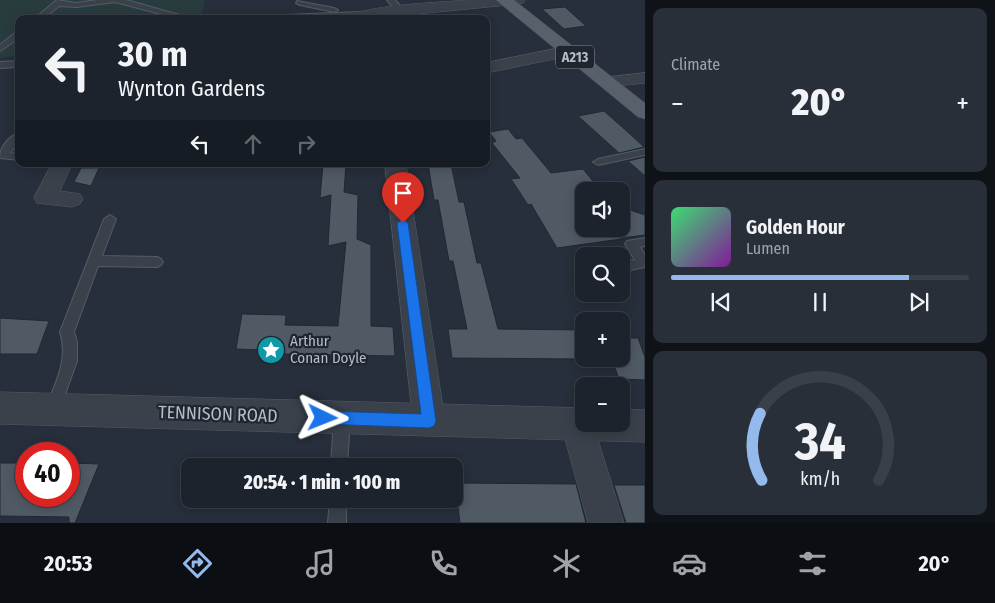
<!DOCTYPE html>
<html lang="en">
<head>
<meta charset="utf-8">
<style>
	body { margin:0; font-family:"Fira Sans Condensed",sans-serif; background:#292f38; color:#f1f3f6; height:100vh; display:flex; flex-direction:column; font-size:19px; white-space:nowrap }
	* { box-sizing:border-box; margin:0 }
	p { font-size:16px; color:#a0a4a9 }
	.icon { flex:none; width:28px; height:28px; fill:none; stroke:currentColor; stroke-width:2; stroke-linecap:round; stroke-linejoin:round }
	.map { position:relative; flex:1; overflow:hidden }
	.sheet { display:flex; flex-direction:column; gap:8px; padding:8px; background:#0f1318; width:350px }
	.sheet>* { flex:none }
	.top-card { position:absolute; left:15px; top:15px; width:475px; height:152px; border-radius:10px; box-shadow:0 2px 12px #0003,0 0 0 1px #3a4048; background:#1c232c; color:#f1f3f6; overflow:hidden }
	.buttons { position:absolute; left:575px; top:182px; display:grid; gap:10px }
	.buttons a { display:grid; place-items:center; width:55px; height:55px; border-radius:10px; background:#1c232c; box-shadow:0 2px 12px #0003,0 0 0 1px #3a4048; font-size:25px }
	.speed { position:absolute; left:15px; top:442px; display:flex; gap:10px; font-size:25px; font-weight:700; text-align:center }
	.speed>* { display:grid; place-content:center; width:65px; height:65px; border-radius:50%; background:#1c232c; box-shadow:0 2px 12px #0003,0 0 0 1px #3a4048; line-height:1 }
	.speed .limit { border:8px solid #d22; background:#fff; color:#111 }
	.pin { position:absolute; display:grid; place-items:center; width:42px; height:42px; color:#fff; margin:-51px -21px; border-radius:50% 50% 50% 0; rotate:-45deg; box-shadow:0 0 5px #0007 }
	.pin .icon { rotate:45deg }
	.me { position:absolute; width:55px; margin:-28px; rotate:92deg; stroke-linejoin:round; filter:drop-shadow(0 0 4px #0008) }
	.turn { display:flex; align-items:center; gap:18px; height:105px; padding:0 20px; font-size:22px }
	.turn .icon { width:65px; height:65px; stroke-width:2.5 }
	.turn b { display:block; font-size:35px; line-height:42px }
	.lanes { display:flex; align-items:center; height:48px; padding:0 20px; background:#0003; justify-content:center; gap:25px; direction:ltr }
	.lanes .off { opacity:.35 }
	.big { font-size:38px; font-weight:800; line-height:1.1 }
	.sheet .widget { flex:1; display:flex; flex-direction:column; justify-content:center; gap:8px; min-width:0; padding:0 18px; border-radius:10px; background:#292f38 }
	.sheet .dial { align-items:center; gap:0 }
	.dial svg { height:130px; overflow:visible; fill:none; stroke:#3a4048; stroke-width:7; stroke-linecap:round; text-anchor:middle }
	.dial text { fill:#f1f3f6; stroke:none }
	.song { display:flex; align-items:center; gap:15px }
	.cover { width:60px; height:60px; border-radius:8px; background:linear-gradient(135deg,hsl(140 70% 55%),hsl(290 70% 35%)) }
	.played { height:5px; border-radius:2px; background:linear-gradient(90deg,#94b9ed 80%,#3a4048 80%) }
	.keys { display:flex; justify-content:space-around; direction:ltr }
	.heat { display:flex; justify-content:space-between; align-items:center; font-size:28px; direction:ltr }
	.trip { position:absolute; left:181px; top:458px; width:282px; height:50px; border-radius:10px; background:#1c232c; box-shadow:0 2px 12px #0003,0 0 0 1px #3a4048; font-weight:800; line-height:50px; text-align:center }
	.dock { display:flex; height:80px; justify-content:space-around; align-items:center; background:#0b0e12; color:#a0a4a9 }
	.dock .icon { width:35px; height:35px }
	.dock .active { color:#94b9ed }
	.dock b { font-size:22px; color:#f1f3f6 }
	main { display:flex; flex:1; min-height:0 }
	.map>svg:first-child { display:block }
	.green { fill:#293c3d }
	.building { fill:#505a65; stroke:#212832 }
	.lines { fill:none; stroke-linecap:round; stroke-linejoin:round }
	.service-casing { stroke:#555c66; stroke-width:2 }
	.minor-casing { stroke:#555c66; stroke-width:1 }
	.tertiary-casing { stroke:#555c66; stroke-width:1 }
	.primary-casing { stroke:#434a54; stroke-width:1 }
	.service { fill:#3a414b; fill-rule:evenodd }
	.minor { fill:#3a414b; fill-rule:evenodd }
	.tertiary { fill:#3a414b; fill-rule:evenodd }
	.primary { fill:#58606b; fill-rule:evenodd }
	.route { fill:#1a73e8; stroke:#114b97 }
	.labels { text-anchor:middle; stroke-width:4.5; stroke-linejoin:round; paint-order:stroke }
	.shield { fill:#1f2630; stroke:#898f99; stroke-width:1 }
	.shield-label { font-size:14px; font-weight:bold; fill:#b6bcc6 }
	.poi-label { font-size:15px; fill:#b6bcc6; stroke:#1f2630; text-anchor:start }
	.near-street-label { font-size:18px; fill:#b6bcc6; stroke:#1f2630 }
</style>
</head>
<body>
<main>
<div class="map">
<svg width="645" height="523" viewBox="0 0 645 523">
	<rect width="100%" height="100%" fill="#262f3b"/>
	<!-- green -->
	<path class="green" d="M 0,0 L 204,0 L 205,2 L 200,19 L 19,19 L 19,56 L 0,58 Z"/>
	<!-- building -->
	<g class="building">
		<path d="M 565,7 L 586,26 L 564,29 L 542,9 Z"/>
		<path d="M 604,111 L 630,134 L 644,147 L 619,153 L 578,116 Z"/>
		<path d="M 508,129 L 516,139 L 522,138 L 551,173 L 583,169 L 601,191 L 584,191 L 584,229 L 620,229 L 621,239 L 557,248 L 531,204 L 528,205 L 511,179 L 520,178 L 492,143 L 496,141 L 489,132 Z"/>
		<path d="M 645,157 L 645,176 L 628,161 Z"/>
		<path d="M 323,164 L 346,164 L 344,192 L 358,195 L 357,239 L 371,245 L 371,326 L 393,327 L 395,356 L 284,354 L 284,351 L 236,349 L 242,314 L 286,315 L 285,325 L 338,326 L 346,242 L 328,246 L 331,195 L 320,198 Z"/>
		<path d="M 428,164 L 451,164 L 459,202 L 464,202 L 477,263 L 481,263 L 498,329 L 584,330 L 584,359 L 452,358 L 448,329 L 467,329 L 453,261 L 449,261 L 438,200 L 434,200 Z"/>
		<path d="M 81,168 L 99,168 L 91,186 L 74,182 Z"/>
		<path d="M 621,207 L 645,215 L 645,235 L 621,238 Z"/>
		<path d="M 0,318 L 49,321 L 37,354 L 0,354 Z"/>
		<path d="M 621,338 L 638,338 L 645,357 L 645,380 L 619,379 L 612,359 L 621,359 Z"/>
		<path d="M 0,463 L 26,463 L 26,496 L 69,496 L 69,463 L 99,464 L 75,523 L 69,523 L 69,517 L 0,516 Z"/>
		<path d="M 455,483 L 576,484 L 586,523 L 460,523 Z"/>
		<path d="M 614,485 L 645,485 L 645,523 L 626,523 Z"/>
	</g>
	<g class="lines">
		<!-- service casing -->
		<g class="service-casing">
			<g id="service">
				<path d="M 57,0 L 76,3 L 97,0 L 126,0 L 194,19 L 180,19 L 115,2 L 76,7 L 59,6 L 43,19 L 34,19 Z"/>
				<path d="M 387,0 L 395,0 L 405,11 L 404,13 L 398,13 Z"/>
				<path d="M 297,1 L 334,8 L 338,10 L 334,12 L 300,5 L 296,3 Z"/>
				<path d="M 360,12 L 364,14 L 363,16 L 298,19 L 230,19 L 234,17 Z"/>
				<path d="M 16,32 L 19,32 L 19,38 L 0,51 L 0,45 Z"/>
				<path d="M 19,61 L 19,67 L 0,68 L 0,62 Z"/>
				<path d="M 19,133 L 19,141 L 10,153 L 19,154 L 19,160 L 0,158 C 0,147 8,137 19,133 Z"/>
				<path d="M 645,149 L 645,155 L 598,165 L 593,162 L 598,159 Z"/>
				<path d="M 110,215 L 116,219 L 102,256 L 157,257 L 161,259 L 163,262 L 161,265 L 157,267 L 98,266 L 74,332 L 77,342 L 77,361 L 58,414 L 53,416 L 48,414 L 45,409 C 55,384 69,360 60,332 L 104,219 Z"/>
				<path d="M 645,238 L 645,246 L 640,247 L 645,255 L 645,267 L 621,272 L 621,262 L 635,260 L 625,244 L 627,241 Z"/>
				<path d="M 342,411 L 348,413 L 350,418 L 347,466 L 331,466 L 334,418 L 336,413 Z"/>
				<path d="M 330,499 L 346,499 L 346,523 L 328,523 Z"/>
			</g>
		</g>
		<!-- minor casing -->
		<g class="minor-casing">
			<g id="minor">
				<path d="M 469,0 L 525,0 L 523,3 L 518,4 L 366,19 L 345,19 C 356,5 448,2 469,0 Z"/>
				<path d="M 568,46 L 574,47 L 576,51 L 574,55 L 486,73 L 486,63 Z"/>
				<path d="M 645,73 L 645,83 L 607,87 L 601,86 L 598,82 L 601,78 Z"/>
				<path d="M 52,164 L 72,164 L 60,191 L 80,194 L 83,199 L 80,204 L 72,207 L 37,203 L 34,198 Z"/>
				<path d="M 385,164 L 406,164 L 445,421 L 440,431 L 429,436 L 418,431 L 413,421 Z"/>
				<path d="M 577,409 L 584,412 L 584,424 L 593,424 L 624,523 L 588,523 L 561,424 L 566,413 Z"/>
			</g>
		</g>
		<!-- tertiary casing -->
		<g class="tertiary-casing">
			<path id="tertiary" d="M 0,392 L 584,408 L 584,424 L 621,424 L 621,409 L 645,410 L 645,442 L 0,424 Z"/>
		</g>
		<!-- primary casing -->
		<g class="primary-casing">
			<path id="primary" d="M 496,0 L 514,0 L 645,103 L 645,119 L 638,117 Z"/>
		</g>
		<!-- service -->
		<use href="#service" class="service"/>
		<!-- minor -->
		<use href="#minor" class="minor"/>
		<!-- tertiary -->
		<use href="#tertiary" class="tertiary"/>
		<!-- primary -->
		<use href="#primary" class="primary"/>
	</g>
	<!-- route -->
	<path class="route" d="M 403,219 L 408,223 L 436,421 L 434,426 L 429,428 L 323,424 L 318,422 L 316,418 L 318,413 L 323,411 L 421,414 L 397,223 Z"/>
	<!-- icons -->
	<defs>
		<g id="sight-disc" transform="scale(1.4375)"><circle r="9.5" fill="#0f9aa8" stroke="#1f2630"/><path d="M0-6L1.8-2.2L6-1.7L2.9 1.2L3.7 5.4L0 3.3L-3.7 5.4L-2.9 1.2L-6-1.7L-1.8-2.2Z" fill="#fff"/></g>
	</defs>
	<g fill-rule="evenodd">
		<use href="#sight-disc" x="271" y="350"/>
	</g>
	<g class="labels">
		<!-- shield labels -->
		<rect class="shield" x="556" y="45.5" width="38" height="23" rx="4"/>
		<g class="shield-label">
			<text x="575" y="62">A213</text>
		</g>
		<!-- poi labels -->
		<g class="poi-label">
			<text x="290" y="346">Arthur<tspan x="290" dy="17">Conan Doyle</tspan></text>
		</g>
		<!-- near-street labels -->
		<g class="near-street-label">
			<text transform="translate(218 414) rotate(2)" y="6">TENNISON ROAD</text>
		</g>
	</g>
</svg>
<div class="buttons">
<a><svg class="icon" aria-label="sound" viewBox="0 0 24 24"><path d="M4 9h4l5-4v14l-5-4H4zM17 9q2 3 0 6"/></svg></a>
<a><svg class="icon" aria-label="search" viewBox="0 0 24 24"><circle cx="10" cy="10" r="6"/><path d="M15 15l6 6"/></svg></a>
<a>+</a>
<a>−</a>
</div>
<div class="speed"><div class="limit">40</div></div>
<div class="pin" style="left:403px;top:223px;background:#d93025"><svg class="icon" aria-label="arrive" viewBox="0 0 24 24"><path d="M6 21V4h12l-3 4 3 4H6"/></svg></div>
<svg class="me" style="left:323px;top:418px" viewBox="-20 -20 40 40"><path d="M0-17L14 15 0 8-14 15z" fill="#1a73e8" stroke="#fff" stroke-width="4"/></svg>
<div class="trip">20:54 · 1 min · 100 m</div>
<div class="top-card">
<div class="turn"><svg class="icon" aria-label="left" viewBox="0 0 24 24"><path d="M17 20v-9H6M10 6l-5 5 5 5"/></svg><div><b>30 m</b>Wynton Gardens</div></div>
<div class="lanes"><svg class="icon" aria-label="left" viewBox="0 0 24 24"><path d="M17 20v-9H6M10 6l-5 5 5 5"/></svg><svg class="icon off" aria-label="ahead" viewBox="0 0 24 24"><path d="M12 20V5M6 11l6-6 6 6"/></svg><svg class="icon off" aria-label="right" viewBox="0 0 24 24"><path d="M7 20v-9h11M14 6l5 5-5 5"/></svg></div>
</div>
</div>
<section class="sheet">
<div class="widget"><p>Climate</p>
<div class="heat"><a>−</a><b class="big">20°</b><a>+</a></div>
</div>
<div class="widget">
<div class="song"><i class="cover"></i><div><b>Golden Hour</b><p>Lumen</p></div></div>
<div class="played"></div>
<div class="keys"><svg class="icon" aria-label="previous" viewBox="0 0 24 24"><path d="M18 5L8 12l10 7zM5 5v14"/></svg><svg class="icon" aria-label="pause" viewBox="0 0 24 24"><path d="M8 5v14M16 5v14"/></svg><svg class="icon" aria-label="next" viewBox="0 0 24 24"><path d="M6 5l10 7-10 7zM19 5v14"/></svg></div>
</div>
<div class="widget dial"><svg viewBox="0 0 100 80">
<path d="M14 69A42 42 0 1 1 86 69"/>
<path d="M14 69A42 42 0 0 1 13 28" stroke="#94b9ed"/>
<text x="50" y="56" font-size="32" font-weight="700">34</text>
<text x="50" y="72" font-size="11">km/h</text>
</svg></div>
</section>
</main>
<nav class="dock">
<b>20:53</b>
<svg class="icon active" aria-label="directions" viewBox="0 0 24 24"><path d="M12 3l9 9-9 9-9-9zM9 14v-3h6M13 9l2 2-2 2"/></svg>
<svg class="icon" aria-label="music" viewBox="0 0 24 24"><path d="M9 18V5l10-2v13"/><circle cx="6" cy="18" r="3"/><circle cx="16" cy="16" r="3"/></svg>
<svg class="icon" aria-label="phone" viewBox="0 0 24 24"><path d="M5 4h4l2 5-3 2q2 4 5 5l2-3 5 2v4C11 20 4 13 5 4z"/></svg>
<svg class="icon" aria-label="climate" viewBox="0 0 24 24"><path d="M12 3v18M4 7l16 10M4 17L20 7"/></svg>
<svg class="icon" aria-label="car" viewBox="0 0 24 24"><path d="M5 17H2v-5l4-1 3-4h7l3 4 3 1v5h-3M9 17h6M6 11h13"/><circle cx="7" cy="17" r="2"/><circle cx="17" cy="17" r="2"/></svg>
<svg class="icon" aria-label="filters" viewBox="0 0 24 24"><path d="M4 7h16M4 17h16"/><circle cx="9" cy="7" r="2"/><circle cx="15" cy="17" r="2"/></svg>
<b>20°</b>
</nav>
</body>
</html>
